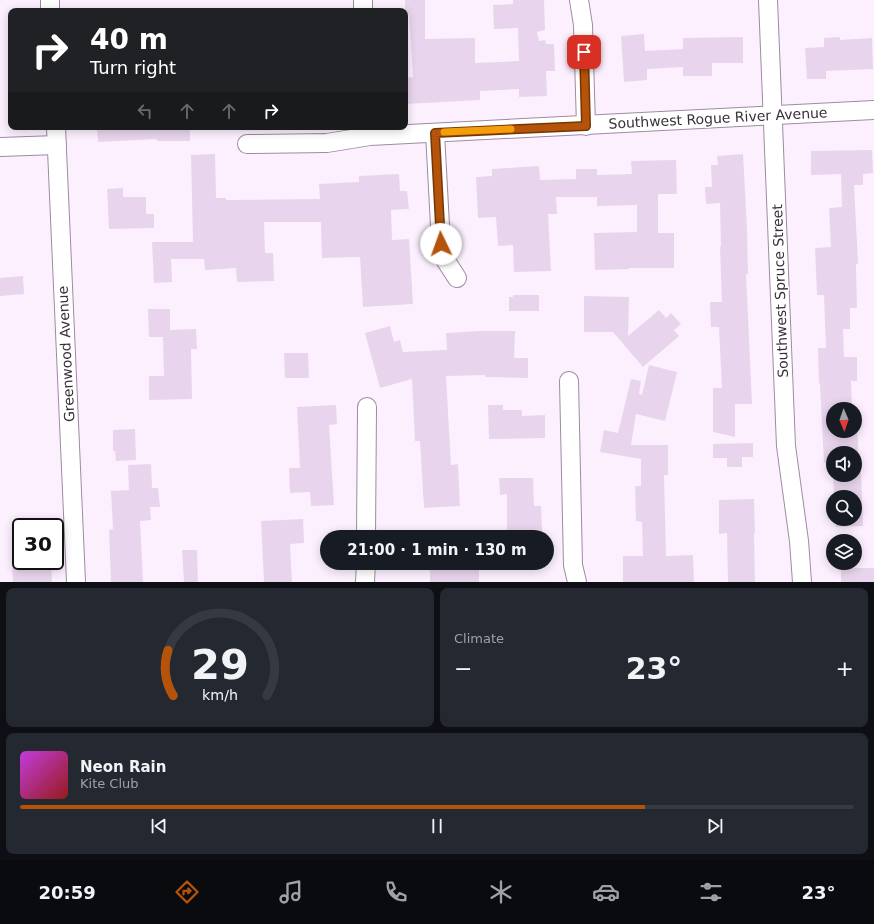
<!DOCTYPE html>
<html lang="en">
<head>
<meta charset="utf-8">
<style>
	body { margin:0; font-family:"DejaVu Sans",sans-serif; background:#242831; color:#f1f3f6; height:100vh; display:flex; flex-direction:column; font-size:15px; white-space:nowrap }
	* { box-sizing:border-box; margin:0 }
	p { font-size:13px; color:#9ea1a6 }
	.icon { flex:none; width:22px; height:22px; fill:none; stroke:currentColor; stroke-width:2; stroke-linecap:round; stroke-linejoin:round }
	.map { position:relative; height:582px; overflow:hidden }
	.sheet { display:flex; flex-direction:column; gap:6px; padding:6px; background:#0d0f14; flex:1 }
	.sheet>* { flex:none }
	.hud { position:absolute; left:8px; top:8px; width:400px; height:122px; border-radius:8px; box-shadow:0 2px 10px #0003; background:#202124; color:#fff; overflow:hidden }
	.needle { width:26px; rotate:178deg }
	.buttons { position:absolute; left:826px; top:402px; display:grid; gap:8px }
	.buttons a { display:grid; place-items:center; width:36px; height:36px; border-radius:50%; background:#171b24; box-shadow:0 2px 10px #0003; font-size:20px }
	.speed { position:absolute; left:12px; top:518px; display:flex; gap:8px; font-size:20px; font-weight:700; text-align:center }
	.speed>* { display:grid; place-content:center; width:52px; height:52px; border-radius:50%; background:#171b24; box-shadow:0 2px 10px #0003; line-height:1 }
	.speed .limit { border:2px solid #111; border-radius:6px; background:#fff; color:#111 }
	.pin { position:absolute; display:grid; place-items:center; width:34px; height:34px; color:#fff; margin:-17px; border-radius:8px; box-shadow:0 2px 6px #0006 }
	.me { position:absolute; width:44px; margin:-22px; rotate:357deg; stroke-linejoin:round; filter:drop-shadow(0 0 3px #0008) }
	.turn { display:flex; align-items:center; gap:14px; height:84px; padding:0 16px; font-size:18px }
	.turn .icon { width:52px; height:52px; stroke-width:2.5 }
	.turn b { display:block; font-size:28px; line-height:34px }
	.lanes { display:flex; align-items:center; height:38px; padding:0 16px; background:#0003; justify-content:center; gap:20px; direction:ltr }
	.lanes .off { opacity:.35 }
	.big { font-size:30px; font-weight:700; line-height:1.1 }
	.sheet .widget { flex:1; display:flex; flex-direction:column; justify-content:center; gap:6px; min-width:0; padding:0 14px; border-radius:8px; background:#242831 }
	.sheet .dial { align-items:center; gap:0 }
	.dial svg { height:104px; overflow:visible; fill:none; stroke:#363941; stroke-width:7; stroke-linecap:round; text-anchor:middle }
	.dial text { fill:#f1f3f6; stroke:none }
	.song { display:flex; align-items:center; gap:12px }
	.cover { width:48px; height:48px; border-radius:6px; background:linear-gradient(135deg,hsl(290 70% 55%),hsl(0 70% 35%)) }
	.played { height:4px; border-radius:2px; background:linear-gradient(90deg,#b45309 75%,#363941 75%) }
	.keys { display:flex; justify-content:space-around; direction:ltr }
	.heat { display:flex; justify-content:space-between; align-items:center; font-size:22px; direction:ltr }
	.sheet .tiles { flex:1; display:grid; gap:6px; grid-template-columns:1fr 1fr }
	.widget:last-child { grid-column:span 2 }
	.trip { position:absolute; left:320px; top:530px; width:234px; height:40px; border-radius:20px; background:#171b24; box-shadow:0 2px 10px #0003; font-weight:700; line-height:40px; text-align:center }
	.dock { display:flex; height:64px; justify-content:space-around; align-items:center; background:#090b0e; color:#9ea1a6 }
	.dock .icon { width:28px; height:28px }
	.dock .active { color:#b45309 }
	.dock b { font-size:18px; color:#f1f3f6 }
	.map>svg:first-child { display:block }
	.building { fill:#e8d5ed }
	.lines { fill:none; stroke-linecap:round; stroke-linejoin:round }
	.minor-casing { stroke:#9d8ba1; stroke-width:20 }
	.minor { stroke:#fff; stroke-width:18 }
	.route-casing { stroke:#753606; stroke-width:10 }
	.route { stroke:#b45309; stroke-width:7 }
	.slow { stroke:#f59e0b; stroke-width:7 }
	.labels { text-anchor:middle; stroke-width:3; stroke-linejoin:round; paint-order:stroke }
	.street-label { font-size:14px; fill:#38303a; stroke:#fff }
</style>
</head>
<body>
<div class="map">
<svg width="874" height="582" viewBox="0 0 874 582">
	<rect width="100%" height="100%" fill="#fcf0ff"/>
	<!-- building -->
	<g class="building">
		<path d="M 405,0 L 425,0 L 425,39 L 475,38 L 475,63 L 519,61 L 518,28 L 494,29 L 493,5 L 513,4 L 513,0 L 544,0 L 545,30 L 537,32 L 539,41 L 545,40 L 546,44 L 554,44 L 555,71 L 546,71 L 547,96 L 519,97 L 519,89 L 480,91 L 480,100 L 405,104 L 405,78 L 413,77 L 409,15 L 405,15 Z"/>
		<path d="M 644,34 L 645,51 L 683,49 L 683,38 L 743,37 L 743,63 L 712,63 L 712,76 L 683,76 L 683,67 L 647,69 L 647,80 L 624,82 L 621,36 Z"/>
		<path d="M 840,37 L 840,40 L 872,38 L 873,69 L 826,71 L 826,79 L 807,79 L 805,48 L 824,47 L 824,38 Z"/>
		<path d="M 97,127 L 190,127 L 190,141 L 157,141 L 157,139 L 98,142 Z"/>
		<path d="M 872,150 L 873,173 L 863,174 L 863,185 L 854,185 L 858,264 L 856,264 L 857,308 L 850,308 L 850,329 L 843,329 L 844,357 L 857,357 L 857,381 L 851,381 L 852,409 L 833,409 L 833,431 L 855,431 L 855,421 L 857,421 L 859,470 L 861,469 L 863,526 L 836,527 L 835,519 L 855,519 L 855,497 L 834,497 L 833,475 L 855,475 L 855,453 L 833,453 L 833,474 L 832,462 L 824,463 L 820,383 L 819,384 L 818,348 L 826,348 L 824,295 L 817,295 L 815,248 L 831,247 L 829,208 L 842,207 L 841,174 L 811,175 L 811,151 Z"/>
		<path d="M 215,154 L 216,198 L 226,198 L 226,200 L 320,199 L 319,184 L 359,182 L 359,176 L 399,174 L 400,191 L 407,191 L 409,209 L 391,210 L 392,240 L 409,239 L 413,304 L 363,307 L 360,257 L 322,258 L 321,222 L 264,222 L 265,253 L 273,253 L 274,281 L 237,282 L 236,268 L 205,270 L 204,259 L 171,259 L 172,282 L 154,283 L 152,242 L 193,242 L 191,155 Z"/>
		<path d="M 743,154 L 747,229 L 748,274 L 746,274 L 752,404 L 735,404 L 735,437 L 713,432 L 713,388 L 722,388 L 719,327 L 711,327 L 710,302 L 722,302 L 720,247 L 721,247 L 720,203 L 706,204 L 705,187 L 712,187 L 711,165 L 718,165 L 717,156 Z"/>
		<path d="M 676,160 L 677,194 L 658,194 L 658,233 L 674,233 L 674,268 L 629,268 L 629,269 L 595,270 L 594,233 L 637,232 L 637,205 L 597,206 L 597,197 L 556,197 L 557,214 L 548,214 L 551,271 L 514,272 L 513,245 L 498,246 L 496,217 L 478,218 L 476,177 L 492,176 L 492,169 L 539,166 L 540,180 L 576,179 L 576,169 L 597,169 L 597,175 L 632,174 L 631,161 Z"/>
		<path d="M 123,188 L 123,197 L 146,197 L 146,214 L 154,214 L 154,228 L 109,229 L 107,189 Z"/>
		<path d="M 23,276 L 24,294 L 0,296 L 0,278 Z"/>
		<path d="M 513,295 L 539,295 L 539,311 L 509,311 L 509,297 L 513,297 Z"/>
		<path d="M 584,296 L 629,297 L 628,336 L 659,310 L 666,318 L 671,313 L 681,324 L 674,330 L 679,336 L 643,367 L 613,332 L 584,332 Z"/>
		<path d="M 148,309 L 170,309 L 170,330 L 196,329 L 197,349 L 191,349 L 192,399 L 149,400 L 149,376 L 164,376 L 163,337 L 149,337 Z"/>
		<path d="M 390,326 L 394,342 L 400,340 L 403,352 L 447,350 L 446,333 L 481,331 L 515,331 L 514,358 L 528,358 L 528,378 L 485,377 L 485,375 L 446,376 L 451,465 L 458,464 L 460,506 L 424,508 L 420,441 L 415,441 L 412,379 L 380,388 L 365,333 Z"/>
		<path d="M 284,353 L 308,353 L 309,378 L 285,378 Z"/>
		<path d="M 649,365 L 677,372 L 665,421 L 636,414 L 631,445 L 668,445 L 668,475 L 664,475 L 666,556 L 693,555 L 694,582 L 623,582 L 623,556 L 643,556 L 642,522 L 636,521 L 635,486 L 641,486 L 641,459 L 600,452 L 604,430 L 618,433 L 631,379 L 641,381 L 639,394 L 642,395 Z"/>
		<path d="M 336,405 L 337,424 L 329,425 L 334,505 L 311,506 L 310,492 L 290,493 L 289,468 L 300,468 L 297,407 Z"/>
		<path d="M 488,405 L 503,405 L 503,410 L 522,410 L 522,416 L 545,415 L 545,438 L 489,439 Z"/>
		<path d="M 135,429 L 136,460 L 116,461 L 115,451 L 113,451 L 113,430 Z"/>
		<path d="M 753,443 L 753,457 L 742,457 L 742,467 L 727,467 L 727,458 L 713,458 L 713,444 Z"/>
		<path d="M 151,464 L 152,488 L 158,488 L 160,507 L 150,507 L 151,520 L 140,521 L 143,582 L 111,582 L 109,530 L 113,529 L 111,491 L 129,490 L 128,465 Z"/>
		<path d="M 499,478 L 533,478 L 534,506 L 541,506 L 542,531 L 507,531 L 507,494 L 500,495 Z"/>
		<path d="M 754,499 L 755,533 L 754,533 L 755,582 L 728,582 L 727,533 L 719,534 L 719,500 Z"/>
		<path d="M 303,519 L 304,543 L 290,544 L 292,582 L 264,582 L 261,521 Z"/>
		<path d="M 182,550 L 197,550 L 198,582 L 184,582 Z"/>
		<path d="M 32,561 L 51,561 L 52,582 L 13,582 L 12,563 Z"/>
		<rect x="430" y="563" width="49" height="19"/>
		<rect x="841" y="568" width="33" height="14"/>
	</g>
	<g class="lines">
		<!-- minor casing -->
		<g class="minor-casing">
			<g id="minor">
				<path d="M 50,0 L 50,11"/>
				<path d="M 363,0 L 363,11"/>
				<path d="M 579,0 L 583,25 L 586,126"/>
				<path d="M 768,0 L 786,446 L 799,541 L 802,582"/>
				<path d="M 56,127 L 76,582"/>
				<path d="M 435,133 L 441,244 L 446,261 L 457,278"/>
				<path d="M 247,144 L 327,143 L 370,136 L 874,110"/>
				<path d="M 0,147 L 57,145"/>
				<path d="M 569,381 L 573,565 L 577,582"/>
				<path d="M 366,537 L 367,407"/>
				<path d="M 365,582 L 366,563"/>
			</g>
		</g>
		<!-- minor -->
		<use href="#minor" class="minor"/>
	</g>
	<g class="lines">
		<!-- route casing -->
		<g class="route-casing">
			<path id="route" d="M 441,244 L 435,133 L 586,126 L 584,52"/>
		</g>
		<!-- route -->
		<use href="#route" class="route"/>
		<!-- slow -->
		<path class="slow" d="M 444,132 L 511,129"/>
	</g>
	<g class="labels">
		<!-- street labels -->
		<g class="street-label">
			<text transform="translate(718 118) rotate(-3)" y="5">Southwest Rogue River Avenue</text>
			<text transform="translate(780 291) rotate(-92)" y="5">Southwest Spruce Street</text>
			<text transform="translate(66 354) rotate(-93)" y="5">Greenwood Avenue</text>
		</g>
	</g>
</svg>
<div class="buttons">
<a><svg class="needle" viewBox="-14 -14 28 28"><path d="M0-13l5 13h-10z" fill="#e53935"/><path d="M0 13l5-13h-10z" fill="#9ea1a6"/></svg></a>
<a><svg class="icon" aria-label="sound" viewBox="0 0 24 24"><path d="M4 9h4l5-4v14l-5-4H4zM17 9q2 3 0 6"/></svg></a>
<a><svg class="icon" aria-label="search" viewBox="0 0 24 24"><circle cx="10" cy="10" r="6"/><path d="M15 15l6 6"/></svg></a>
<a><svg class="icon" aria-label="layers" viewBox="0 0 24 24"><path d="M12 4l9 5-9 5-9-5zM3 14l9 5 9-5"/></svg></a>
</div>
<div class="speed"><div class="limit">30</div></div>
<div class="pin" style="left:584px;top:52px;background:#d93025"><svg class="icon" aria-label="arrive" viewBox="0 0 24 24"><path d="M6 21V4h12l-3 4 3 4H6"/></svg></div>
<svg class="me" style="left:441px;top:244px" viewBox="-20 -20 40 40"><circle r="19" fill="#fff"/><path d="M0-13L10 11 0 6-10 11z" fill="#b45309"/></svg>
<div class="trip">21:00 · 1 min · 130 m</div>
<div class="hud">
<div class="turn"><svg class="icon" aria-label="right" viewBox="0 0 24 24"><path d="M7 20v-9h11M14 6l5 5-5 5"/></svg><div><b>40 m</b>Turn right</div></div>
<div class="lanes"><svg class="icon off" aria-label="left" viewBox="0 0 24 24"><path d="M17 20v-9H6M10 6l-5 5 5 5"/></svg><svg class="icon off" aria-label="ahead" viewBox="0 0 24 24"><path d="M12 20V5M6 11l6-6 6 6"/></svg><svg class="icon off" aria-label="ahead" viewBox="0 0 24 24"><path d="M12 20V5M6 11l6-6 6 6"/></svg><svg class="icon" aria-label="right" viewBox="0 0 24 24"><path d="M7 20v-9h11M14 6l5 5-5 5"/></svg></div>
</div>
</div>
<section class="sheet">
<div class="tiles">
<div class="widget dial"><svg viewBox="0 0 100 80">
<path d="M14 69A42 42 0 1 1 86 69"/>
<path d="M14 69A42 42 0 0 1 10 34" stroke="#b45309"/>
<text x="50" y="56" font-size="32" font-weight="700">29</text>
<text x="50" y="72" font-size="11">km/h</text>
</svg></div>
<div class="widget"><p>Climate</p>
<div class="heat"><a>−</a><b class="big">23°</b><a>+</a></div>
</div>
<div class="widget">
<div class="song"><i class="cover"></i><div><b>Neon Rain</b><p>Kite Club</p></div></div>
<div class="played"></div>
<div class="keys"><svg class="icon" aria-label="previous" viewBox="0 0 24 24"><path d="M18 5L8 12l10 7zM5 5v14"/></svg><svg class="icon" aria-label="pause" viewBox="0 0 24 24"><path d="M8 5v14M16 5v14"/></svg><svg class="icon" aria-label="next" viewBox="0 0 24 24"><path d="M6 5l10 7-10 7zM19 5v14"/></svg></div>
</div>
</div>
</section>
<nav class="dock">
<b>20:59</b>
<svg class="icon active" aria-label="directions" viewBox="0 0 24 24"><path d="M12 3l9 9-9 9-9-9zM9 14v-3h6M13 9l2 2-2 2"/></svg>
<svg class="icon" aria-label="music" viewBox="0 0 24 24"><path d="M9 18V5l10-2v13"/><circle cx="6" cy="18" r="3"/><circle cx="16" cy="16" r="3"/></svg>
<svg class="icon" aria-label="phone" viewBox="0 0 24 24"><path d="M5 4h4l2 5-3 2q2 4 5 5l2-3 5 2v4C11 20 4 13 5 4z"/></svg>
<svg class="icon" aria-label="climate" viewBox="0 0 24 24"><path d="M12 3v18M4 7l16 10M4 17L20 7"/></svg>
<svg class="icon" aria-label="car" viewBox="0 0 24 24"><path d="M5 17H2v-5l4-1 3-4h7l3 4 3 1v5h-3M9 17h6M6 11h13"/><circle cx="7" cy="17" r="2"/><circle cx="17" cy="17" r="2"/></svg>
<svg class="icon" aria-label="filters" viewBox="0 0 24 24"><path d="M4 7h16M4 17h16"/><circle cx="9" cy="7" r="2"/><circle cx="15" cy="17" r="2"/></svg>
<b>23°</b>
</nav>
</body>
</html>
